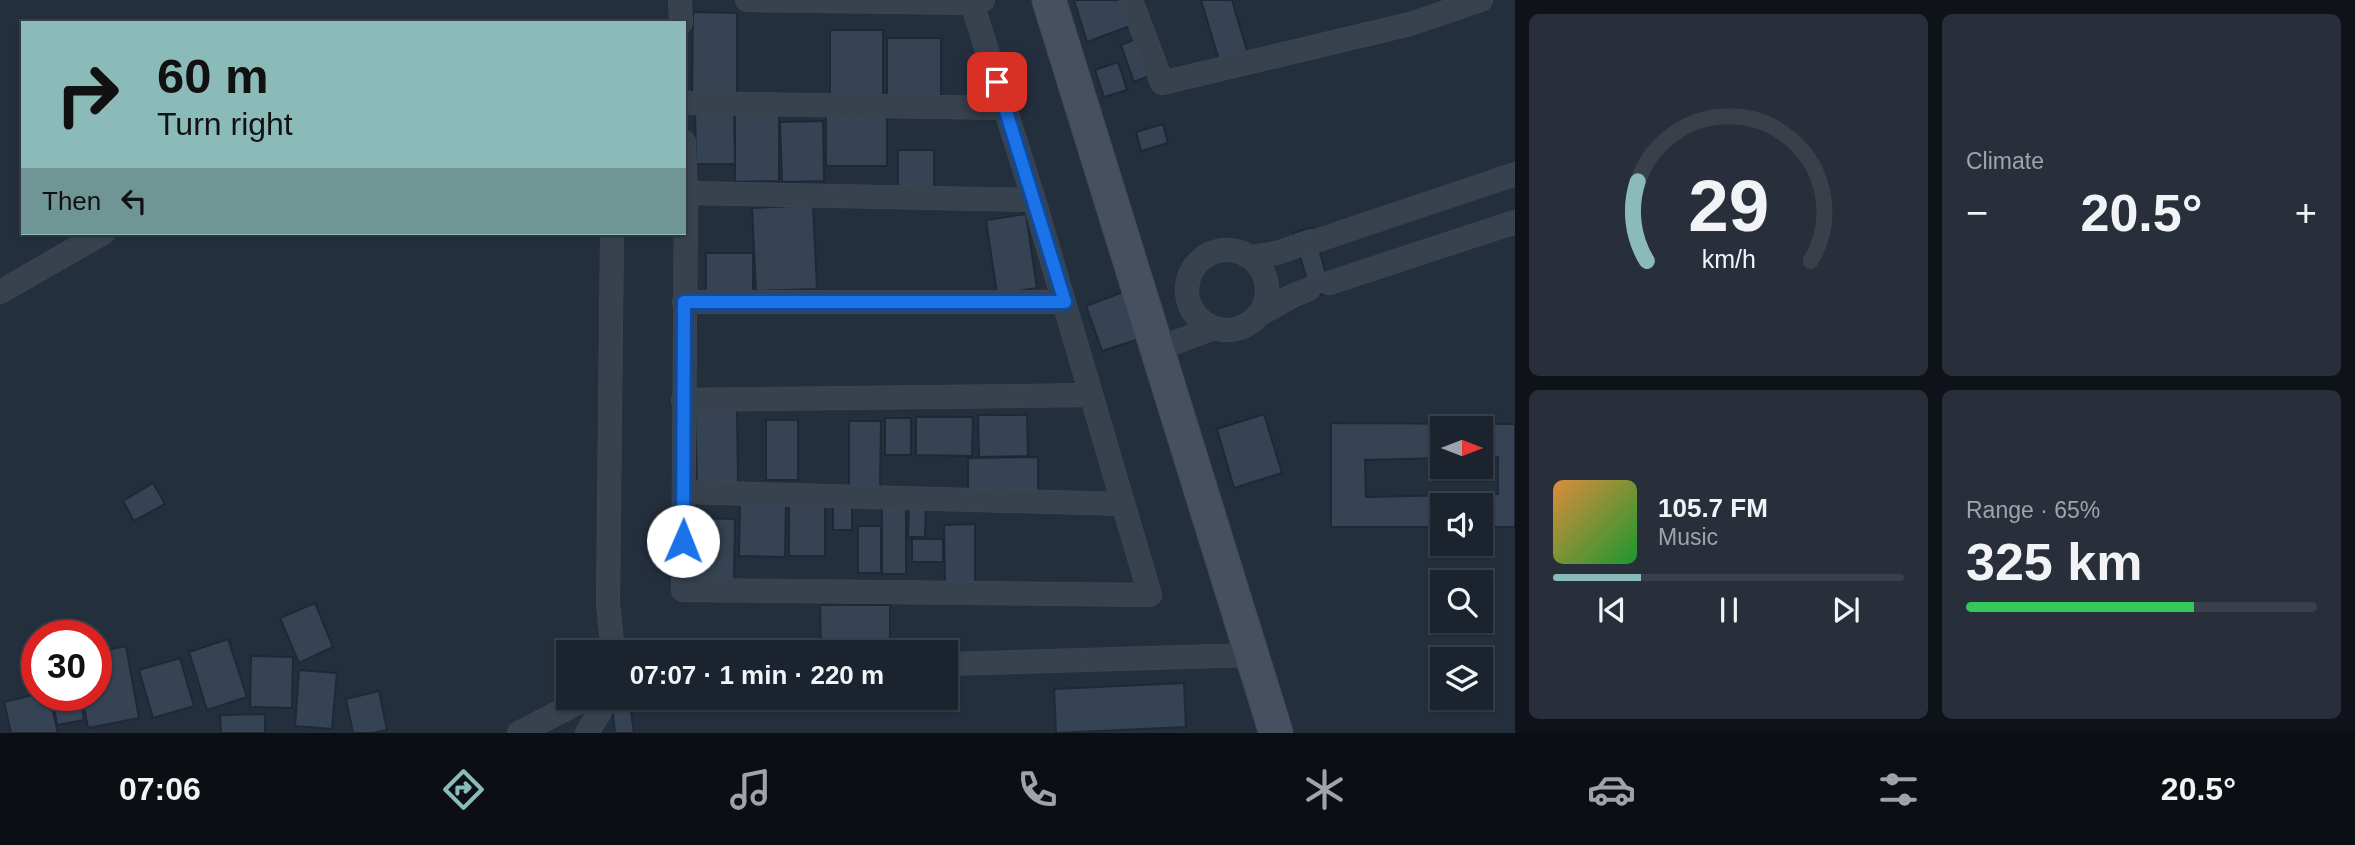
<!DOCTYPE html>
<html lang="en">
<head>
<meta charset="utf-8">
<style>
	body { margin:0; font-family:Arial,sans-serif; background:#282f3a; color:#f1f3f6; height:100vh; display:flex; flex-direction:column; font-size:26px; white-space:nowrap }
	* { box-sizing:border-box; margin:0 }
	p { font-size:23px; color:#a0a4aa }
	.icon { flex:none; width:38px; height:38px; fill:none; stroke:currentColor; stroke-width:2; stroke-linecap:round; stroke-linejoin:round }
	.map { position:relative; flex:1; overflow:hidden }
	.details { display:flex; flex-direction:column; gap:14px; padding:14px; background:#0f1319; width:840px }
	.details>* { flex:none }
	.hud { position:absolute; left:21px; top:21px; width:665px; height:214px; border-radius:0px; box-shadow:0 2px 5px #0004,0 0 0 2px #39404a; background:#8bbbb9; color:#111; overflow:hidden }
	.needle { width:46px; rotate:90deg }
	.buttons { position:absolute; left:1430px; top:416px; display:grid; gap:14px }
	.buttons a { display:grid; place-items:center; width:63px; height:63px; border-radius:0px; background:#1b232e; box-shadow:0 2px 5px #0004,0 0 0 2px #39404a; font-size:35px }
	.speed { position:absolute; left:21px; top:620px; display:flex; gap:14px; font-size:35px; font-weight:700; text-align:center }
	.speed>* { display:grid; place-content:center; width:91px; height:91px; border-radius:50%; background:#1b232e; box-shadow:0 2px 5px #0004,0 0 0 2px #39404a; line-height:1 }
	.speed .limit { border:10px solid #d22; background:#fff; color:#111 }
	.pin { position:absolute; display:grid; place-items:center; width:60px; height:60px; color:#fff; margin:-30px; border-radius:14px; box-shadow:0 4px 10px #0006 }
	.me { position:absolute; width:77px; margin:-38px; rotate:1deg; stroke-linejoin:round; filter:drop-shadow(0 0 5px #0008) }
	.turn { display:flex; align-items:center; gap:24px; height:147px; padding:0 21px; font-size:32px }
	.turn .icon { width:91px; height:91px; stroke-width:2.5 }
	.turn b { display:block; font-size:49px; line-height:60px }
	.then { display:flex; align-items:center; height:66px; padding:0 21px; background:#0003; gap:14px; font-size:26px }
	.big { font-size:52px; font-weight:700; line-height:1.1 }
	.details .card { flex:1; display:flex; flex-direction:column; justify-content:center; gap:10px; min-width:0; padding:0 24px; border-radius:10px; background:#282f3a }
	.details .dial { align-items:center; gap:0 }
	.dial svg { height:182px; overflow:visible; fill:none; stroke:#39404a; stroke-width:7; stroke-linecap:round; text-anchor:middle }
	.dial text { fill:#f1f3f6; stroke:none }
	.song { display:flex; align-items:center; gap:21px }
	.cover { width:84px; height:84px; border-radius:10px; background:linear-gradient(135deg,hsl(30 70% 55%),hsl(130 70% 35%)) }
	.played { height:7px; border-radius:4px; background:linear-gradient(90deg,#8bbbb9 25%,#39404a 25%) }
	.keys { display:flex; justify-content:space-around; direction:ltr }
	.heat { display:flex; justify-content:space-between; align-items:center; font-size:38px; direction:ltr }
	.charge { height:10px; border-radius:5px; background:linear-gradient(90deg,#34c759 65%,#39404a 0) }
	.details .tiles { flex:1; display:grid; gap:14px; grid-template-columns:repeat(2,1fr) }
	.trip { position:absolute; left:556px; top:640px; width:402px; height:70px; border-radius:0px; background:#1b232e; box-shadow:0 2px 5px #0004,0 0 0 2px #39404a; font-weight:700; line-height:70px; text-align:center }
	.dock { display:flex; height:112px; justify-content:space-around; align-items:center; background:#0b0e12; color:#a0a4aa }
	.dock .icon { width:49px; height:49px }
	.dock .on { color:#8bbbb9 }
	.dock b { font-size:32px; color:#f1f3f6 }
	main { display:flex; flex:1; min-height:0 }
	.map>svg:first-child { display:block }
	.building { fill:#364354; stroke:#1f2835; stroke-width:2; fill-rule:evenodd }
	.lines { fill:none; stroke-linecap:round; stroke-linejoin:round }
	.street-casing { stroke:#414a57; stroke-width:24 }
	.secondary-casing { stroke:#414a57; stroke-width:35 }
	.street { stroke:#38414e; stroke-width:23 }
	.secondary { stroke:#465061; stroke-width:33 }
	.route-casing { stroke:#114b97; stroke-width:18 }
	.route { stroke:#1a73e8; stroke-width:12 }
</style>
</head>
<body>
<main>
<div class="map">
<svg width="1515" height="733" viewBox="0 0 1515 733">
	<rect width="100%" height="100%" fill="#242f3e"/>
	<!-- building -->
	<g class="building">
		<path d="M 1074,0 L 1120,0 L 1130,26 L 1087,42 Z"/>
		<path d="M 1201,0 L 1232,0 L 1247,51 L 1219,60 Z"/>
		<path d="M 693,12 L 737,13 L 737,97 L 692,97 Z"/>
		<rect x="830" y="30" width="53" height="68"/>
		<rect x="887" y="38" width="54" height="58"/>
		<path d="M 1136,39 L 1149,76 L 1134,82 L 1121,45 Z"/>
		<path d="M 1118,62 L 1127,90 L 1104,97 L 1095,70 Z"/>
		<path d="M 734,106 L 735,164 L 696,164 L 695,107 Z"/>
		<rect x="826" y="112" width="61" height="54"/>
		<path d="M 735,113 L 779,113 L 779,181 L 735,182 Z"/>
		<path d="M 823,121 L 824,181 L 782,182 L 780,122 Z"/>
		<path d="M 1163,124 L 1168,143 L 1141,151 L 1136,132 Z"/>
		<path d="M 898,150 L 934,150 L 934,194 L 898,193 Z"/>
		<path d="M 813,205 L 817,289 L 756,291 L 752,208 Z"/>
		<path d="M 1026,214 L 1037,288 L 997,294 L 986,220 Z"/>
		<path d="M 1313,227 L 1331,292 L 1312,297 L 1293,233 Z"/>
		<rect x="706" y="253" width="47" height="40"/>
		<path d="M 1123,292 L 1139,339 L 1102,351 L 1086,306 Z"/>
		<path d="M 737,408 L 738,483 L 697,484 L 695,409 Z"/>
		<path d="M 1264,414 L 1282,473 L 1234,488 L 1217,429 Z"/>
		<path d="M 978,415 L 1027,415 L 1028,456 L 979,457 Z"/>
		<path d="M 916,417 L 973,417 L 972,456 L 916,455 Z"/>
		<rect x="885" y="418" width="26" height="37"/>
		<rect x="766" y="420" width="32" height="60"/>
		<path d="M 849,421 L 881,421 L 880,491 L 849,490 Z"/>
		<path d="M 1331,423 L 1515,424 L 1515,527 L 1480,527 L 1480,506 L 1442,506 L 1442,527 L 1331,527 ZM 1442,429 L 1480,429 L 1480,457 L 1498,457 L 1498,494 L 1366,497 L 1365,460 L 1442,458 Z"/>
		<path d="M 1038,457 L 1038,498 L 968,498 L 968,458 Z"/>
		<path d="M 153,483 L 165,504 L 134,521 L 123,501 Z"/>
		<rect x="789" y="497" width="36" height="59"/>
		<path d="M 740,500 L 786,501 L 785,557 L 739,556 Z"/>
		<rect x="833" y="500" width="19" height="30"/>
		<rect x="882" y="504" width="24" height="70"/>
		<path d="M 909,505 L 926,506 L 925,537 L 908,537 Z"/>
		<path d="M 695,518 L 735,519 L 734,581 L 694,580 Z"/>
		<path d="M 975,524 L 975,582 L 945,583 L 944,525 Z"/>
		<rect x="858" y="526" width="23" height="47"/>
		<rect x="912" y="539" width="31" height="23"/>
		<path d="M 315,603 L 333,647 L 299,663 L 280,618 Z"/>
		<path d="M 820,605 L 890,605 L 890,653 L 821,653 Z"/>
		<path d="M 228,639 L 247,697 L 207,710 L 189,652 Z"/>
		<path d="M 126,646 L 139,718 L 88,728 L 82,695 L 96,695 L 96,652 Z"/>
		<path d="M 251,656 L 293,657 L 292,708 L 250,707 Z"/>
		<path d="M 180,658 L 194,706 L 153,718 L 139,670 Z"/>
		<path d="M 299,670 L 337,673 L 332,729 L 295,726 Z"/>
		<path d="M 1184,683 L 1186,727 L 1056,733 L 1054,689 Z"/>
		<path d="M 379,691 L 387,730 L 373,733 L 353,733 L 346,699 Z"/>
		<path d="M 37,694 L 49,695 L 58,733 L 11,733 L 4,702 Z"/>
		<path d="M 52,695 L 80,695 L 84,720 L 57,725 Z"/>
		<path d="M 630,705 L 634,733 L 615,733 L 612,707 Z"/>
		<path d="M 265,714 L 265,733 L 221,733 L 220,715 Z"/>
	</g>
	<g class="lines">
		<!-- street casing -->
		<g class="street-casing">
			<g id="street">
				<path d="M 680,0 L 681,23"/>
				<path d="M 747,0 L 972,3 L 983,0"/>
				<path d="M 1131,0 L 1162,83 L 1410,24 L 1481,0"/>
				<path d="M 684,103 L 1005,108"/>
				<path d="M 684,142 L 686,193 L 683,590 L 1150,595 L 1034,200 L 971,0"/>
				<path d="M 686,193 L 1034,200"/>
				<path d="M 612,233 L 608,603 L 613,653"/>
				<path d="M 1316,241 L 1515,174"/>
				<circle cx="1227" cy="290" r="40"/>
				<path d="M 1252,257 L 1277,253 L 1297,246"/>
				<path d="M 1329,283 L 1515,222"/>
				<path d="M 0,292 L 103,233"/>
				<path d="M 684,302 L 1064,302"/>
				<path d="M 1260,314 L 1292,296 L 1309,289"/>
				<path d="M 1157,349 L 1214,328"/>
				<path d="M 683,400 L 1090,395"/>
				<path d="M 684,492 L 1123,504"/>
				<path d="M 947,664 L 1252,655"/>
				<path d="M 519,733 L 587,698"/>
				<path d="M 587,733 L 608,698"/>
			</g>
		</g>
		<!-- secondary casing -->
		<g class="secondary-casing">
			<path id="secondary" d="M 1049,0 L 1276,733"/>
		</g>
		<!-- street -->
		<use href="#street" class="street"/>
		<!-- secondary -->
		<use href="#secondary" class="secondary"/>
	</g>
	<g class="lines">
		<!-- route casing -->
		<g class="route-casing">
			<path id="route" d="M 683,541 L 684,302 L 1065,302 L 997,82"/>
		</g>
		<!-- route -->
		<use href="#route" class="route"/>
	</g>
</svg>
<div class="buttons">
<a><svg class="needle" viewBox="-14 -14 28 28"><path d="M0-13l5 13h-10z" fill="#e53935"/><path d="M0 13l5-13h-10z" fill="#a0a4aa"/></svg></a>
<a><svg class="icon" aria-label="sound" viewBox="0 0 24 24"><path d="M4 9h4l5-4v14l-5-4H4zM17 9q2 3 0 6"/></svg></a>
<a><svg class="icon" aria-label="search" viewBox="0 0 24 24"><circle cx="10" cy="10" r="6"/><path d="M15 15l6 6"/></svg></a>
<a><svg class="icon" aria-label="layers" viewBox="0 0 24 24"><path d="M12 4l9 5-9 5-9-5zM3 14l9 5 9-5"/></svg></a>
</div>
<div class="speed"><div class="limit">30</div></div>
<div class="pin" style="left:997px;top:82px;background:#d93025"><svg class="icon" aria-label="arrive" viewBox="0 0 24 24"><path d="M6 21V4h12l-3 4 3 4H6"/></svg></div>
<svg class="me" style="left:683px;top:541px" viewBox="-20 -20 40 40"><circle r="19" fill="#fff"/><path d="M0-13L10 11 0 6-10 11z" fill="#1a73e8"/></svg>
<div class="trip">07:07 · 1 min · 220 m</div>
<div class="hud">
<div class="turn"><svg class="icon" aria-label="right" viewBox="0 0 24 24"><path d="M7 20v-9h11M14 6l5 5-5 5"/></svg><div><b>60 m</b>Turn right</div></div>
<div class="then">Then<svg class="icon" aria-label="left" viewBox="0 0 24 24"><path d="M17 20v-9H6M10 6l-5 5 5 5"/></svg></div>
</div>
</div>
<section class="details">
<div class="tiles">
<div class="card dial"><svg viewBox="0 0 100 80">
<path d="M14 69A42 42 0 1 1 86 69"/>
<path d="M14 69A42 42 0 0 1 10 34" stroke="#8bbbb9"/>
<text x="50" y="56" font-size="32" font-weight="700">29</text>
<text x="50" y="72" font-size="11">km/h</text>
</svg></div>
<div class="card"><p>Climate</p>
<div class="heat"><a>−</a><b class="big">20.5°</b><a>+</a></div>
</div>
<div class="card">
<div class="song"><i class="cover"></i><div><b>105.7 FM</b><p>Music</p></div></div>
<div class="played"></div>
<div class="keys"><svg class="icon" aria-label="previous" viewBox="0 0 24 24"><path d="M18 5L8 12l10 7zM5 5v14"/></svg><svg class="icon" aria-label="pause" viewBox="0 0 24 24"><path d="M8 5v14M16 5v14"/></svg><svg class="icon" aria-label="next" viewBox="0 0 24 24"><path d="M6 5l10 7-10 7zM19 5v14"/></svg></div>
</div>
<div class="card"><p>Range · 65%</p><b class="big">325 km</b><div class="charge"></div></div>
</div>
</section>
</main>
<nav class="dock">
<b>07:06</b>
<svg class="icon on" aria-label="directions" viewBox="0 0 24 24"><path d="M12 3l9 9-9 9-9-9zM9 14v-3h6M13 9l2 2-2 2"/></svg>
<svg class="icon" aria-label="music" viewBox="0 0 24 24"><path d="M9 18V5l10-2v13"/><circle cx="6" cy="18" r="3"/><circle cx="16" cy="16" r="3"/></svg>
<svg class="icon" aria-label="phone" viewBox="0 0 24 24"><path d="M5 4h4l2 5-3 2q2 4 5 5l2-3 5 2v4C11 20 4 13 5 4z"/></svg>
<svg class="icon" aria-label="climate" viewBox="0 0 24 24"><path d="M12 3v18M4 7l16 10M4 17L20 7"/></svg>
<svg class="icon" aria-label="car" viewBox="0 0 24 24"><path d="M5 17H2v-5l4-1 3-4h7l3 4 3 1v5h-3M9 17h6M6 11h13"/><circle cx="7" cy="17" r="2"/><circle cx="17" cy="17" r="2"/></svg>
<svg class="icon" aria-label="filters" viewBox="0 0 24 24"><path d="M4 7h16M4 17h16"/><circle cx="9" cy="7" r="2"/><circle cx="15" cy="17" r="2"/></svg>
<b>20.5°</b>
</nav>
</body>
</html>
